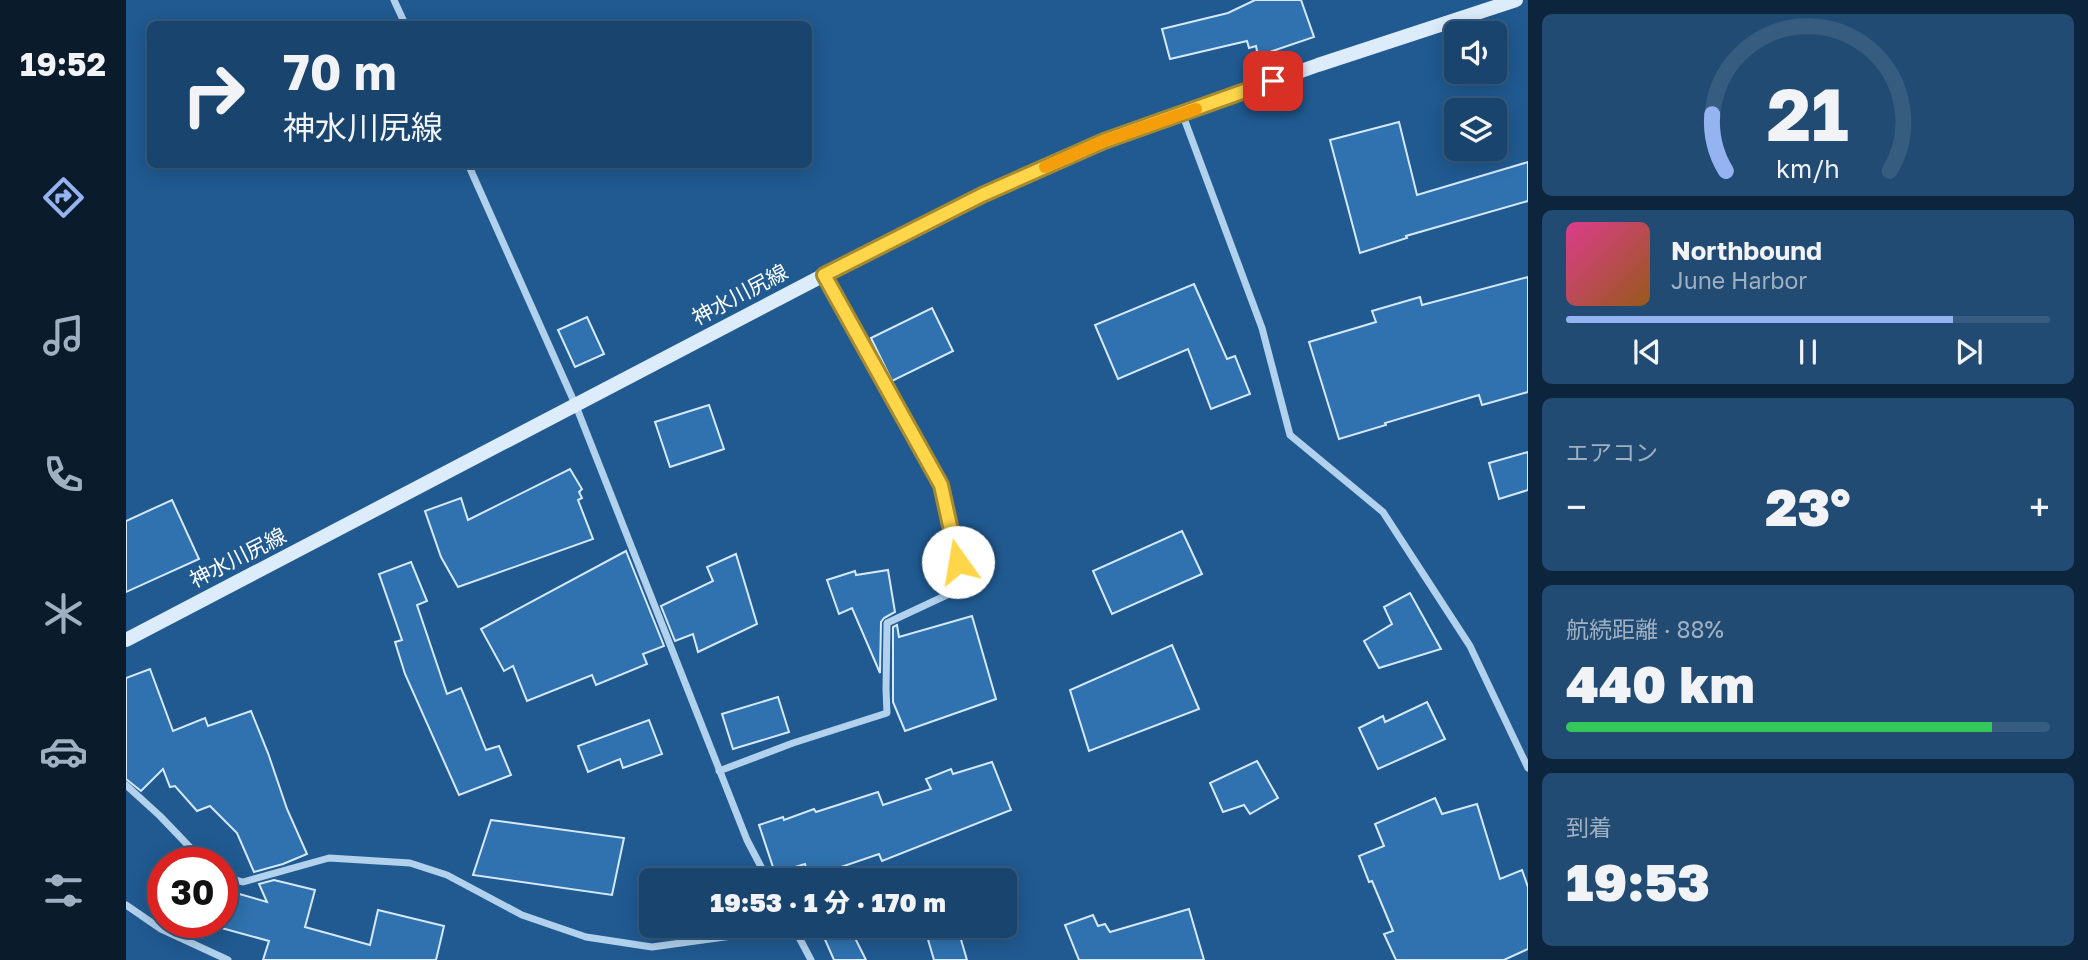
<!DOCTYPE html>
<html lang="ja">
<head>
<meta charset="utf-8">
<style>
	body { margin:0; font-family:"Golos Text","Noto Sans JP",sans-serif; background:#214b72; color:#f1f3f6; height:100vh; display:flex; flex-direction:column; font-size:26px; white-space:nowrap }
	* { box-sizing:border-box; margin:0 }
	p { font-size:23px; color:#9fb0c2 }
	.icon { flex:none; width:38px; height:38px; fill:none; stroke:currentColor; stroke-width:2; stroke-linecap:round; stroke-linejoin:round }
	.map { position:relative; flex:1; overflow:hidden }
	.panel { display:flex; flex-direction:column; gap:14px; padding:14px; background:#0d253c; width:560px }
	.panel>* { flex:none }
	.banner { position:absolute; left:21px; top:21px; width:665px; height:147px; border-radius:10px; box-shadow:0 4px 18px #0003,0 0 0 2px #365c80; background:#18446d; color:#f1f3f6; overflow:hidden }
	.fabs { position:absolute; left:1318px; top:21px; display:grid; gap:14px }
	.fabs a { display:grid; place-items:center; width:63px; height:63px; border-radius:10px; background:#18446d; box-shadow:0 4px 18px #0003,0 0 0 2px #365c80; font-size:35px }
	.speed { position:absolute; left:21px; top:847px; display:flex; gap:14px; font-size:35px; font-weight:700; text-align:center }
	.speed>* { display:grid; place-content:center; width:91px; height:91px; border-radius:50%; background:#18446d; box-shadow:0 4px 18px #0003,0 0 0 2px #365c80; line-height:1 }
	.speed .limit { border:10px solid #d22; background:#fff; color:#111 }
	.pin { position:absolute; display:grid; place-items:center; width:60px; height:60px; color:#fff; margin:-30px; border-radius:14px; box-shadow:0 4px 10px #0006 }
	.me { position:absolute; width:77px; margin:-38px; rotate:347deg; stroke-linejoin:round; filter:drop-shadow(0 0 5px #0008) }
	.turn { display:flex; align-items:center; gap:24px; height:147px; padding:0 21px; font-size:32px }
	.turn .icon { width:91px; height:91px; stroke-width:2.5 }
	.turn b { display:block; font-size:49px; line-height:60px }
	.big { font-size:52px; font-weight:800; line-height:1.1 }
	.panel .tile { flex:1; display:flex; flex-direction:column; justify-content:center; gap:10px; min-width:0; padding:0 24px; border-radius:10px; background:#214b72 }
	.panel .dial { align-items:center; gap:0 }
	.dial svg { height:182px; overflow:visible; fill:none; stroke:#365c80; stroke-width:7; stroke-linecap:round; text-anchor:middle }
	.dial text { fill:#f1f3f6; stroke:none }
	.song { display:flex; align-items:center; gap:21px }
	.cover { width:84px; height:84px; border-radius:10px; background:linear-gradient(135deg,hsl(330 70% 55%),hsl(30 70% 35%)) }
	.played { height:7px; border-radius:4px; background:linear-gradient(90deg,#95b2f1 80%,#365c80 80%) }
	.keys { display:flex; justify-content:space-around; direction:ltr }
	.heat { display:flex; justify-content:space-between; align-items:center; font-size:38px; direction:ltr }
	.charge { height:10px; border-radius:5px; background:linear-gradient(90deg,#34c759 88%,#365c80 0) }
	.trip { position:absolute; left:513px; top:868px; width:378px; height:70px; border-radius:10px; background:#18446d; box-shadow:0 4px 18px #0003,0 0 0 2px #365c80; font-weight:800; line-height:70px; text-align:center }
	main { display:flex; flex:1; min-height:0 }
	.tab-bar { display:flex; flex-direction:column; width:126px; justify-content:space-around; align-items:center; background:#0a1b2c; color:#9fb0c2 }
	.tab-bar .icon { width:49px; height:49px }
	.tab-bar .active { color:#95b2f1 }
	.tab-bar b { font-size:32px; color:#f1f3f6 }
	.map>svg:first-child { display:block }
	.building { fill:#2f72af; stroke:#d6e9fa; stroke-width:2 }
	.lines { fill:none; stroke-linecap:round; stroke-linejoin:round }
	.minor { stroke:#b1d1ed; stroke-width:7 }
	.secondary { stroke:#ddecfa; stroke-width:14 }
	.route-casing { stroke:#a68a30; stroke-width:18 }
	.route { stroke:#ffd54a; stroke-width:12 }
	.slow { stroke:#f59e0b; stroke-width:12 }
	.labels { text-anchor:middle; stroke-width:7; stroke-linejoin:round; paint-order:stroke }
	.street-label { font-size:21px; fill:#fff; stroke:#205a91 }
</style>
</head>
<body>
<main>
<nav class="tab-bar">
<b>19:52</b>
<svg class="icon active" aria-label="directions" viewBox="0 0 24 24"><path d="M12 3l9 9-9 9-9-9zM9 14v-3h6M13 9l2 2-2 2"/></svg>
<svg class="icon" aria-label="music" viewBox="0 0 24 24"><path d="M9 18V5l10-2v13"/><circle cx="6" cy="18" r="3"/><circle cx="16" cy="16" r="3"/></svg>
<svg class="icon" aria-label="phone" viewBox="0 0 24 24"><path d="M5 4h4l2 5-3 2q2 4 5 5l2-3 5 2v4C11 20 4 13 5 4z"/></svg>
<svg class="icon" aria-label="climate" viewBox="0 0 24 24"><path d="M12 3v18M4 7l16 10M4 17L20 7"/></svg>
<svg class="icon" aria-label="car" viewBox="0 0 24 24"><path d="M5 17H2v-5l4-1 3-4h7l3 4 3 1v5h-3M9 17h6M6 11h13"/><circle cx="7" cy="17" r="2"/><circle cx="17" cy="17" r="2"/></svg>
<svg class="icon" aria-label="filters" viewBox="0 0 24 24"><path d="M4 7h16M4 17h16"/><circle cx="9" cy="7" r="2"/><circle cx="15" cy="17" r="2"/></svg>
</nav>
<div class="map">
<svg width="1402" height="960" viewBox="0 0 1402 960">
	<rect width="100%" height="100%" fill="#205a91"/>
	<!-- building -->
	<g class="building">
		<path d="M 1129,0 L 1175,0 L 1188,37 L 1132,56 L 1130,46 L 1123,48 L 1121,41 L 1044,59 L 1036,29 L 1102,13 Z"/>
		<path d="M 1273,122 L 1291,195 L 1402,162 L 1402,201 L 1280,236 L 1281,238 L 1234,253 L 1204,140 Z"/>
		<path d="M 1402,277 L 1402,392 L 1356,405 L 1353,395 L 1259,423 L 1260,425 L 1213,439 L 1183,342 L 1250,322 L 1246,311 L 1294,297 L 1296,305 Z"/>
		<path d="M 1068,284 L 1101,359 L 1109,356 L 1124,394 L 1085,409 L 1062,349 L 992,379 L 969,325 Z"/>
		<path d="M 806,308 L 827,351 L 766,381 L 745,338 Z"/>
		<path d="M 461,317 L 478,354 L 449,367 L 432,330 Z"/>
		<path d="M 583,405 L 598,449 L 544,467 L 529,422 Z"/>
		<path d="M 1402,452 L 1402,490 L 1373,499 L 1363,463 Z"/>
		<path d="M 444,469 L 456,489 L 453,492 L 456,498 L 452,500 L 467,539 L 332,587 L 315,557 L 299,511 L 335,498 L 342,520 Z"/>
		<path d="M 46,500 L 73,559 L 0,592 L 0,521 Z"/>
		<path d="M 1056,531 L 1076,574 L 986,614 L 967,571 Z"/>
		<path d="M 500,551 L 538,646 L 517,654 L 521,664 L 470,685 L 466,675 L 401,701 L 387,666 L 378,671 L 355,629 Z"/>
		<path d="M 610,554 L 631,624 L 572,652 L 567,634 L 549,641 L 535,606 L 587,581 L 581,567 Z"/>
		<path d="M 285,562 L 301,601 L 291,605 L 321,694 L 335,688 L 360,750 L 373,746 L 385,775 L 333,795 L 279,674 L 269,642 L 276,640 L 253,574 Z"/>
		<path d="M 762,570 L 769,612 L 758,618 L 755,622 L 754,673 L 726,608 L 713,614 L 701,580 L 729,571 L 730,575 Z"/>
		<path d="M 1284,593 L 1315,649 L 1253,668 L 1238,641 L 1266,624 L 1258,607 Z"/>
		<path d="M 846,616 L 870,699 L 779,731 L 767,702 L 767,627 L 771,625 L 773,637 Z"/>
		<path d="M 1046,645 L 1073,709 L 963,751 L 944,690 Z"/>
		<path d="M 24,669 L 47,731 L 79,718 L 82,726 L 125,711 L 142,753 L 161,809 L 181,854 L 157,864 L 128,872 L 111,833 L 84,806 L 71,811 L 49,786 L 44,787 L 37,769 L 15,791 L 0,779 L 0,678 Z"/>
		<path d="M 652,697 L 663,732 L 607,749 L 596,714 Z"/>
		<path d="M 1301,702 L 1319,739 L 1252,769 L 1233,728 L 1257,716 L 1259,722 Z"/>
		<path d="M 523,720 L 536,754 L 497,768 L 494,759 L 462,772 L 452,746 Z"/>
		<path d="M 1131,761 L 1152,798 L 1124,814 L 1118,805 L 1097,812 L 1084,783 Z"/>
		<path d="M 866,762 L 885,810 L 756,861 L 753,854 L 683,878 L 679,864 L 649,873 L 633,825 L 657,817 L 658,820 L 688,809 L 690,812 L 752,792 L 757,805 L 805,789 L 800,779 L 825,769 L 827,774 Z"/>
		<path d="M 1309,798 L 1316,814 L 1351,804 L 1374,879 L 1396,870 L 1402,887 L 1402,949 L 1378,960 L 1270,960 L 1258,934 L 1267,931 L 1246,881 L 1243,882 L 1233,856 L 1258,846 L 1249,824 Z"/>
		<path d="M 365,820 L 498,838 L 486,895 L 347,875 Z"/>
		<path d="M 148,880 L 189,890 L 179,927 L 244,945 L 252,910 L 318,926 L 310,960 L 137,960 L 143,941 L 92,927 L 94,922 L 96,922 L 96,914 L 103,891 L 141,902 L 133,884 Z"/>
		<path d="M 1063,909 L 1078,960 L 953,960 L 939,925 L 967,915 L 972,926 L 979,924 L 984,932 Z"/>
		<path d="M 693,926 L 723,926 L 740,960 L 708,960 Z"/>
		<path d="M 798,926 L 831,926 L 841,960 L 808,960 Z"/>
	</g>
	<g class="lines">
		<!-- minor -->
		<g class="minor">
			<path d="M 268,0 L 279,24"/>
			<path d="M 1056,113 L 1136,328 L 1164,435 L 1257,512 L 1344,646 L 1402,768"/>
			<path d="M 342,164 L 450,406 L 621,840 L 642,880"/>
			<path d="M 593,771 L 667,743 L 761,713 L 760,689 L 761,623 L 838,587 L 815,485 L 698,275"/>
			<path d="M 0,785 L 34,816 L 79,863"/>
			<path d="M 96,876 L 117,882 L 203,858 L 284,863 L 321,875 L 396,915 L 460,937 L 526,947 L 606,936 L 635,926"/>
			<path d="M 0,905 L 35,929 L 102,960"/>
			<path d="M 667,926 L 685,960"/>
		</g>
		<!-- secondary -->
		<path class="secondary" d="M 0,640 L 698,275 L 856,195 L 978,141 L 1192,65 L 1390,0"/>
	</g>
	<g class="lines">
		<!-- route casing -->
		<g class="route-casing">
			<path id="route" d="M 832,562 L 815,485 L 698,275 L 856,195 L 978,141 L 1147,81"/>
		</g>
		<!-- route -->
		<use href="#route" class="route"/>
		<!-- slow -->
		<path class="slow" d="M 919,167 L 978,141 L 1070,109"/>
	</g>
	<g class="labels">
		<!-- street labels -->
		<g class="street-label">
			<text transform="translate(614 295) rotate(-28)" y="7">神水川尻線</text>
			<text transform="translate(112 558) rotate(-27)" y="7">神水川尻線</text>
		</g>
	</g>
</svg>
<div class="fabs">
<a><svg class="icon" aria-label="sound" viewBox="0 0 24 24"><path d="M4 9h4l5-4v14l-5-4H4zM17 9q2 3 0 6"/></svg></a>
<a><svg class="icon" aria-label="layers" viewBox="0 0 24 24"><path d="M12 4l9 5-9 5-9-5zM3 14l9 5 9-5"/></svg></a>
</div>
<div class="speed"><div class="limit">30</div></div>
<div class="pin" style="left:1147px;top:81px;background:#d93025"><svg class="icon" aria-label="arrive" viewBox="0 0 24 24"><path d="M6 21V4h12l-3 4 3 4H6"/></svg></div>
<svg class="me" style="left:832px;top:562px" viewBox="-20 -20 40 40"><circle r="19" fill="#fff"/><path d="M0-13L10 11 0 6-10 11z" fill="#ffd54a"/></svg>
<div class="trip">19:53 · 1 分 · 170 m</div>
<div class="banner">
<div class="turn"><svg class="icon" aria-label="right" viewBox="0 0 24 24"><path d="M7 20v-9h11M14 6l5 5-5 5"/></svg><div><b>70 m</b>神水川尻線</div></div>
</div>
</div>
<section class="panel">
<div class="tile dial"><svg viewBox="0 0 100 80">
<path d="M14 69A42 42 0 1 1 86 69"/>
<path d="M14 69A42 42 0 0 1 8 44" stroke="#95b2f1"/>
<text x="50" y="56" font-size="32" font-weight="700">21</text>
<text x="50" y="72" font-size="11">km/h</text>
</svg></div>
<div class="tile">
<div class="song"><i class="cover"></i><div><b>Northbound</b><p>June Harbor</p></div></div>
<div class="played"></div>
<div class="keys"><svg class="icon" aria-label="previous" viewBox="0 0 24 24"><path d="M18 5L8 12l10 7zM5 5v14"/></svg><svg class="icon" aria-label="pause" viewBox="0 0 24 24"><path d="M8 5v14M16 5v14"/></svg><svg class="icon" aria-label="next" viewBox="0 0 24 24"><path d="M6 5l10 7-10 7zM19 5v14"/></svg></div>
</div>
<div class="tile"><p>エアコン</p>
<div class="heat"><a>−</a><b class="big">23°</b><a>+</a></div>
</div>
<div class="tile"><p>航続距離 · 88%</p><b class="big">440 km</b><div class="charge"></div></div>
<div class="tile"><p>到着</p><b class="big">19:53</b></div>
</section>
</main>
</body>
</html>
